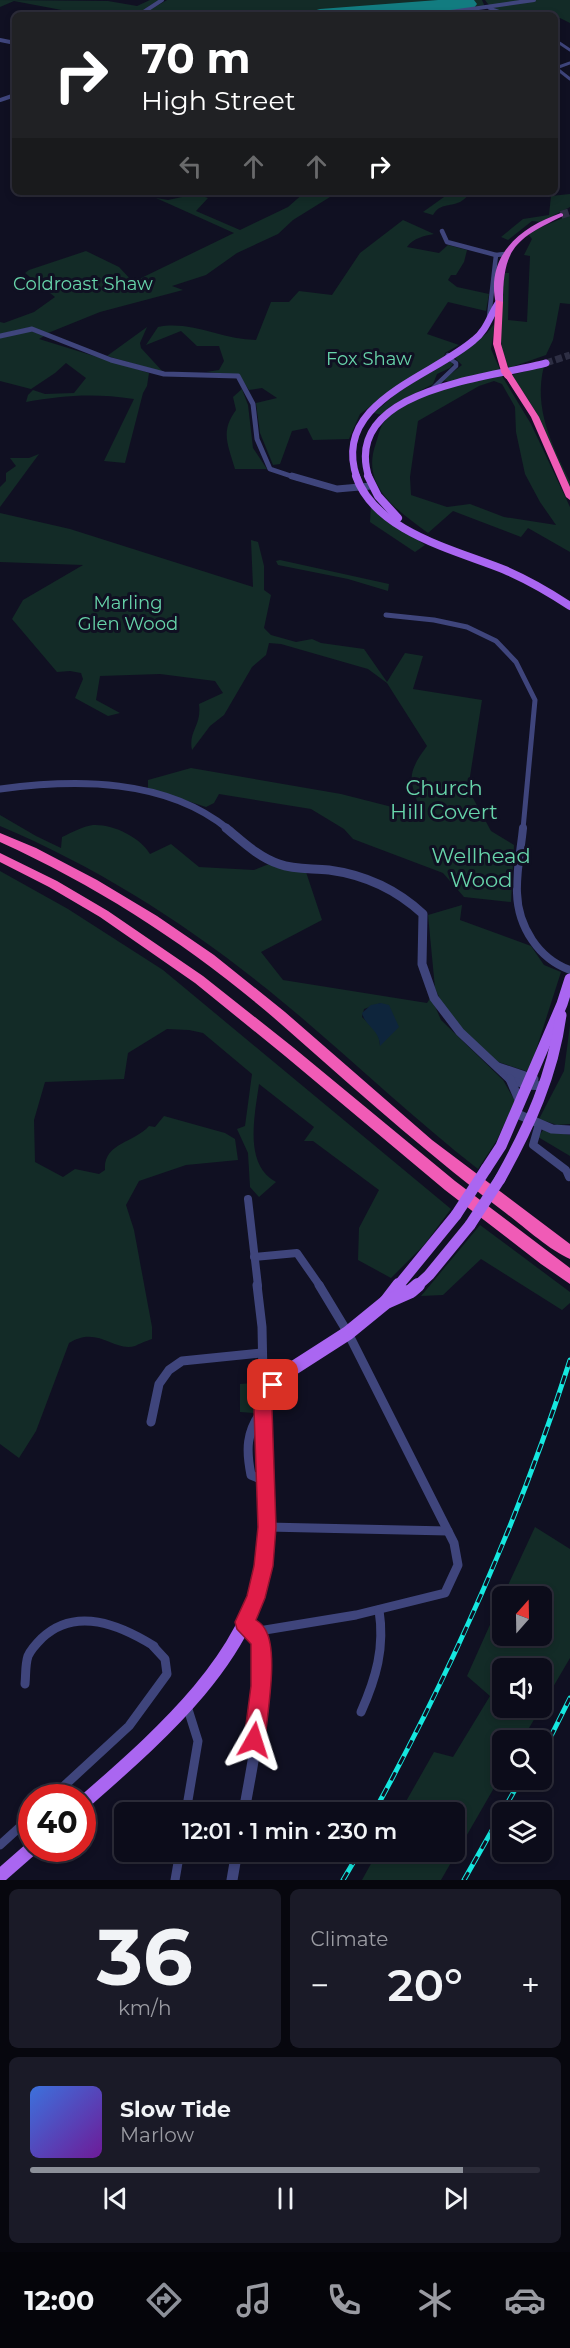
<!DOCTYPE html>
<html lang="en">
<head>
<meta charset="utf-8">
<style>
	body { margin:0; font-family:Montserrat,sans-serif; background:#1a1a27; color:#f1f3f6; height:100vh; display:flex; flex-direction:column; font-size:22px; white-space:nowrap }
	* { box-sizing:border-box; margin:0 }
	p { font-size:20px; color:#9a9ba2 }
	.icon { flex:none; width:33px; height:33px; fill:none; stroke:currentColor; stroke-width:2; stroke-linecap:round; stroke-linejoin:round }
	.map { position:relative; height:1880px; overflow:hidden }
	.drawer { display:flex; flex-direction:column; gap:9px; padding:9px; background:#07070e; flex:1 }
	.drawer>* { flex:none }
	.banner { position:absolute; left:12px; top:12px; width:546px; height:183px; border-radius:9px; box-shadow:0 3px 9px #0003,0 0 0 2px #2c2c39; background:#202124; color:#fff; overflow:hidden }
	.needle { width:39px; rotate:20deg }
	.buttons { position:absolute; left:492px; top:1586px; display:grid; gap:12px }
	.buttons a { display:grid; place-items:center; width:60px; height:60px; border-radius:9px; background:#0c0c1a; box-shadow:0 3px 9px #0003,0 0 0 2px #2c2c39; font-size:30px }
	.speed { position:absolute; left:18px; top:1784px; display:flex; gap:12px; font-size:30px; font-weight:700; text-align:center }
	.speed>* { display:grid; place-content:center; width:78px; height:78px; border-radius:50%; background:#0c0c1a; box-shadow:0 3px 9px #0003,0 0 0 2px #2c2c39; line-height:1 }
	.speed .limit { border:9px solid #d22; background:#fff; color:#111 }
	.pin { position:absolute; display:grid; place-items:center; width:51px; height:51px; color:#fff; margin:-26px; border-radius:12px; box-shadow:0 3px 9px #0006 }
	.me { position:absolute; width:66px; margin:-33px; rotate:6deg; stroke-linejoin:round; filter:drop-shadow(0 0 4px #0008) }
	.turn { display:flex; align-items:center; gap:21px; height:126px; padding:0 30px; font-size:27px }
	.turn .icon { width:78px; height:78px; stroke-width:2.5 }
	.turn b { display:block; font-size:42px; line-height:51px }
	.lanes { display:flex; align-items:center; height:57px; padding:0 30px; background:#0003; justify-content:center; gap:30px; direction:ltr }
	.lanes .off { opacity:.35 }
	.big { font-size:45px; font-weight:600; line-height:1.1 }
	.drawer .card { flex:1; display:flex; flex-direction:column; justify-content:center; gap:9px; min-width:0; padding:0 21px; border-radius:9px; background:#1a1a27 }
	.drawer .dial { align-items:center; gap:0 }
	.dial b { font-size:78px; line-height:1 }
	.song { display:flex; align-items:center; gap:18px }
	.cover { width:72px; height:72px; border-radius:9px; background:linear-gradient(135deg,hsl(220 70% 55%),hsl(280 70% 35%)) }
	.played { height:6px; border-radius:3px; background:linear-gradient(90deg,#8c9099 85%,#2c2c39 85%) }
	.keys { display:flex; justify-content:space-around; direction:ltr }
	.heat { display:flex; justify-content:space-between; align-items:center; font-size:33px; direction:ltr }
	.drawer .tiles { flex:1; display:grid; gap:9px; grid-template-columns:1fr 1fr }
	.card:last-child { grid-column:span 2 }
	.trip { position:absolute; left:114px; top:1802px; width:351px; height:60px; border-radius:9px; background:#0c0c1a; box-shadow:0 3px 9px #0003,0 0 0 2px #2c2c39; font-weight:600; line-height:60px; text-align:center }
	.dock { display:flex; height:96px; justify-content:space-around; align-items:center; background:#05050a; color:#9a9ba2 }
	.dock .icon { width:42px; height:42px }
	.dock .selected { color:#8c9099 }
	.dock b { font-size:27px; color:#f1f3f6 }
	.map>svg:first-child { display:block }
	.green { fill:#132b27; fill-rule:evenodd }
	.water { fill:#0e253c }
	.lines { fill:none; stroke-linecap:round; stroke-linejoin:round }
	.runway { fill:#127c80; fill-rule:evenodd }
	.primary-tunnel { stroke:#2d2e43; stroke-width:7; stroke-dasharray:7 3; stroke-linecap:butt }
	.trunk-tunnel { stroke:#2d2e43; stroke-width:8; stroke-dasharray:8 4; stroke-linecap:butt }
	.minor-far4 { stroke:#3f457c; stroke-width:3 }
	.minor-far3 { stroke:#3f457c; stroke-width:4.5 }
	.minor-far2 { stroke:#3f457c; stroke-width:5 }
	.minor-far1 { stroke:#3f457c; stroke-width:8 }
	.minor { stroke:#3f457c; stroke-width:9 }
	.tertiary-far4 { stroke:#3f457c; stroke-width:4 }
	.tertiary-far3 { stroke:#3f457c; stroke-width:5 }
	.tertiary-far2 { stroke:#3f457c; stroke-width:7 }
	.tertiary-far1 { stroke:#3f457c; stroke-width:9 }
	.tertiary { stroke:#3f457c; stroke-width:11 }
	.primary-far3 { stroke:#aa66f1; stroke-width:7 }
	.primary-far2 { stroke:#aa66f1; stroke-width:8 }
	.primary-far1 { stroke:#aa66f1; stroke-width:11 }
	.primary { stroke:#aa66f1; stroke-width:14 }
	.trunk { fill:#cd60d4; fill-rule:evenodd }
	.motorway { fill:#f05bb6; fill-rule:evenodd }
	.rail-casing { stroke:#15e7df; stroke-width:5 }
	.rail { stroke:#101022; stroke-width:3; stroke-dasharray:9; stroke-linecap:butt }
	.primary-bridge { stroke:#aa66f1; stroke-width:11 }
	.motorway-bridge { stroke:#f05bb6; stroke-width:8 }
	.route { fill:#e11d48; stroke:#92132f; stroke-width:1.5 }
	.labels { text-anchor:middle; stroke-width:6; stroke-linejoin:round; paint-order:stroke }
	.far-park-label { font-size:18px; fill:#67d4aa; stroke:#101022 }
	.park-label { font-size:21px; fill:#67d4aa; stroke:#101022 }
</style>
</head>
<body>
<div class="map">
<svg width="570" height="1880" viewBox="0 0 570 1880">
	<rect width="100%" height="100%" fill="#101022"/>
	<!-- green -->
	<g class="green">
		<path d="M 0,0 L 108,1 L 137,6 L 150,0 L 159,0 L 135,15 L 88,15 L 14,1 L 0,7 Z"/>
		<path d="M 167,0 L 482,0 L 485,7 L 423,14 L 141,15 Z"/>
		<path d="M 485,0 L 570,0 L 570,23 L 560,18 L 555,19 L 555,15 C 534,15 498,21 485,0 Z"/>
		<path d="M 305,192 L 338,192 L 293,220 L 278,234 L 237,253 L 206,275 L 172,286 L 183,290 L 100,312 L 48,333 L 31,327 L 0,334 L 0,322 L 4,323 L 34,312 L 55,297 L 25,273 L 29,270 L 86,251 L 119,267 L 133,282 L 234,233 L 156,198 L 168,200 L 196,194 L 208,198 L 196,211 L 240,230 L 288,207 Z"/>
		<path d="M 451,192 L 472,192 C 468,195 464,200 460,202 C 449,207 440,203 433,215 L 423,212 Z"/>
		<path d="M 570,194 L 570,207 L 541,222 L 532,221 L 508,240 L 501,237 L 523,219 L 549,215 L 551,196 Z"/>
		<path d="M 570,215 L 570,304 L 560,303 L 553,340 L 546,355 L 509,368 C 495,344 500,299 505,273 L 509,273 L 508,320 L 527,322 L 530,256 L 524,255 L 532,239 L 529,235 L 532,231 Z"/>
		<path d="M 403,220 L 434,234 C 424,236 413,238 407,247 L 439,253 L 448,245 L 467,250 L 464,262 L 456,275 L 451,275 L 448,280 L 457,287 L 489,294 L 486,311 L 448,302 L 427,334 L 459,345 L 445,353 L 444,358 L 397,387 L 360,414 L 349,439 L 313,440 L 307,428 L 292,431 L 280,464 L 273,465 L 260,433 L 256,403 L 277,398 L 262,388 L 249,390 L 239,375 L 206,372 L 219,370 L 224,361 L 219,346 L 197,346 L 181,331 L 146,345 L 158,327 C 191,320 223,340 256,340 L 271,302 L 289,302 L 299,291 L 332,295 L 360,253 Z"/>
		<path d="M 495,323 L 491,349 L 501,372 L 449,382 L 443,380 L 462,365 L 455,358 L 487,333 Z"/>
		<path d="M 147,327 L 140,343 L 141,348 L 163,372 L 107,356 Z"/>
		<path d="M 31,331 L 44,336 L 39,339 L 149,373 L 147,386 L 143,393 L 125,463 L 104,461 L 134,399 C 95,393 64,395 26,402 L 28,395 L 33,390 L 45,394 L 74,393 L 86,378 L 66,363 L 55,373 L 31,389 L 0,381 L 0,337 Z"/>
		<path d="M 449,361 L 453,364 L 450,368 L 437,374 L 433,384 L 393,405 L 382,415 L 374,413 L 398,392 Z"/>
		<path d="M 544,366 C 533,408 552,445 570,482 L 570,490 L 536,412 L 512,375 Z"/>
		<path d="M 502,376 L 531,424 L 570,507 L 570,552 L 528,528 L 521,537 L 453,511 L 428,533 C 397,510 360,486 376,443 C 378,437 380,427 384,422 C 413,390 463,384 502,376 ZM 494,381 L 502,384 L 515,407 L 516,432 L 525,474 L 540,502 L 556,525 L 504,517 L 470,504 L 447,507 L 411,495 L 410,477 L 418,421 L 479,386 Z"/>
		<path d="M 242,389 L 248,405 L 253,448 L 267,469 L 235,469 C 228,444 220,432 236,410 L 233,397 Z"/>
		<path d="M 39,454 L 0,507 L 0,487 L 6,481 L 6,473 L 16,466 L 10,458 L 29,458 Z"/>
		<path d="M 371,505 L 425,545 L 415,552 L 370,522 Z"/>
		<path d="M 0,513 L 70,529 L 253,587 L 251,540 L 258,542 L 264,566 L 264,590 L 271,595 L 264,628 L 271,635 L 296,642 L 312,639 L 321,643 L 364,649 L 387,682 L 405,653 L 423,656 L 413,689 L 482,700 L 468,789 L 491,831 L 514,845 L 511,902 L 464,897 L 443,873 L 353,839 L 344,829 L 311,809 L 219,794 L 214,803 L 206,807 L 163,793 L 148,792 L 148,780 L 191,768 L 341,794 L 396,808 L 421,822 C 417,783 399,783 427,746 L 387,683 L 368,669 L 281,644 L 269,643 L 266,655 L 252,667 L 224,715 L 210,726 L 192,750 C 188,731 202,726 199,704 L 223,693 L 215,681 L 160,674 L 100,676 L 96,700 L 120,713 L 108,716 L 75,698 L 83,679 L 81,673 L 70,671 L 57,672 L 12,619 L 23,600 L 83,565 L 0,562 Z"/>
		<path d="M 280,560 L 389,584 L 388,591 L 348,579 L 278,565 L 276,561 Z"/>
		<path d="M 0,815 L 36,836 L 61,848 L 62,837 C 71,833 83,826 93,825 C 113,824 140,837 150,854 L 171,844 L 199,867 L 254,870 L 269,864 L 306,872 L 322,920 L 261,952 L 283,980 L 427,1003 L 431,997 L 441,1020 L 503,1080 L 515,1101 L 497,1140 L 478,1169 C 405,1112 339,1047 267,989 C 185,923 97,867 0,826 ZM 381,1003 L 380,1045 C 380,1032 371,1026 362,1017 L 364,1009 Z"/>
		<path d="M 0,871 L 68,909 L 163,970 L 451,1209 L 424,1245 L 391,1278 L 358,1260 L 359,1228 L 379,1190 L 313,1141 L 304,1141 L 314,1127 L 259,1084 C 255,1114 243,1165 276,1182 L 259,1197 L 250,1187 L 248,1153 L 237,1129 L 245,1126 L 252,1074 L 203,1033 L 189,1030 L 167,1029 L 128,1053 L 124,1079 L 45,1082 L 34,1120 L 35,1162 L 63,1177 L 75,1169 L 99,1174 L 105,1170 C 103,1143 134,1143 149,1126 L 155,1127 L 164,1116 L 225,1133 L 235,1139 L 238,1160 L 186,1165 L 139,1181 L 126,1205 L 134,1230 L 152,1327 L 152,1339 C 146,1341 139,1344 135,1346 C 113,1352 98,1325 69,1343 L 36,1431 L 19,1458 L 0,1444 Z"/>
		<path d="M 462,905 L 460,920 L 531,946 L 544,965 L 561,972 L 529,1072 L 498,1062 L 448,1017 L 435,988 L 428,915 Z"/>
		<path d="M 570,1025 L 570,1124 L 557,1125 L 539,1119 L 564,1071 Z"/>
		<path d="M 543,1130 L 570,1135 L 570,1156 L 538,1137 Z"/>
		<path d="M 480,1225 L 570,1292 L 570,1303 L 562,1310 L 481,1259 L 443,1295 L 421,1296 Z"/>
		<path d="M 253,1383 L 254,1413 L 240,1412 L 240,1384 Z"/>
		<path d="M 535,1527 L 570,1549 L 570,1658 L 522,1740 L 502,1740 L 502,1774 L 441,1880 L 362,1880 L 378,1851 L 454,1851 L 454,1812 L 400,1812 L 434,1752 L 453,1757 L 490,1696 L 467,1676 L 502,1598 L 502,1635 L 542,1635 L 542,1596 L 503,1596 ZM 502,1668 L 542,1668 L 542,1707 L 502,1707 Z"/>
	</g>
	<!-- water -->
	<path class="water" d="M 381,1003 L 389,1005 L 399,1027 L 380,1046 C 380,1030 365,1026 362,1013 L 371,1005 Z"/>
	<g class="lines">
		<!-- runway -->
		<path class="runway" d="M 438,0 L 474,0 L 477,4 L 474,8 L 467,10 L 402,15 L 310,15 L 313,11 L 320,9 Z"/>
		<!-- primary-tunnel -->
		<path class="primary-tunnel" d="M 546,363 L 570,355"/>
		<!-- trunk-tunnel -->
		<path class="trunk-tunnel" d="M 561,215 L 570,212"/>
		<!-- minor-far4 -->
		<g class="minor-far4">
			<path d="M 489,8 L 509,15"/>
			<path d="M 555,40 L 570,50"/>
			<path d="M 570,63 L 556,68 L 570,79"/>
		</g>
		<!-- minor-far3 -->
		<g class="minor-far3">
			<path d="M 442,231 L 447,242 L 496,255 L 505,254"/>
			<path d="M 489,317 L 496,255"/>
			<path d="M 432,389 L 456,366 L 456,363 L 447,357 L 448,355"/>
		</g>
		<!-- minor-far2 -->
		<path class="minor-far2" d="M 386,615 L 434,620 L 467,627 L 496,641 L 516,662 L 535,700 L 523,829"/>
		<!-- minor-far1 -->
		<g class="minor-far1">
			<path d="M 523,828 C 521,849 516,872 517,893 C 518,927 539,959 570,970"/>
			<path d="M 539,1124 L 533,1145 L 566,1170 L 569,1177"/>
			<path d="M 248,1199 L 258,1286"/>
			<path d="M 254,1257 L 297,1253 L 320,1286"/>
		</g>
		<!-- minor -->
		<g class="minor">
			<path d="M 257,1285 L 262,1327 L 263,1376 L 273,1385"/>
			<path d="M 262,1411 C 246,1432 246,1450 251,1475 L 265,1481"/>
			<path d="M 151,1422 L 159,1384 L 169,1370 L 182,1361 L 261,1353"/>
			<path d="M 267,1527 L 448,1531"/>
			<path d="M 258,1635 L 265,1630 L 356,1615 L 445,1593 L 458,1565 L 454,1543 L 348,1333 L 319,1285"/>
			<path d="M 25,1684 C 26,1675 25,1665 28,1656 C 31,1649 37,1643 42,1638 C 76,1606 120,1625 154,1646"/>
			<path d="M 361,1712 C 376,1678 385,1648 379,1610"/>
			<path d="M 52,1797 L 129,1726 L 167,1674 L 165,1659 L 153,1646"/>
			<path d="M 186,1812 L 198,1741 L 187,1706"/>
			<path d="M 0,1845 L 32,1816"/>
			<path d="M 175,1880 L 180,1851"/>
		</g>
		<!-- tertiary-far4 -->
		<g class="tertiary-far4">
			<path d="M 139,15 L 162,0"/>
			<path d="M 430,15 L 534,0"/>
			<path d="M 0,40 L 15,43"/>
			<path d="M 0,100 L 15,95"/>
		</g>
		<!-- tertiary-far3 -->
		<path class="tertiary-far3" d="M 0,336 L 32,329 L 111,360 L 164,374 L 238,376 L 253,404 L 257,439 L 270,469 L 297,478"/>
		<!-- tertiary-far2 -->
		<g class="tertiary-far2">
			<path d="M 292,476 L 337,489 L 371,486"/>
			<path d="M 0,789 C 76,779 165,778 228,829"/>
		</g>
		<!-- tertiary-far1 -->
		<g class="tertiary-far1">
			<path d="M 226,828 C 242,841 258,857 279,864 C 295,870 312,868 329,870 C 366,875 396,889 423,914 L 422,964 L 434,998 L 460,1032 L 510,1079 L 527,1085 L 544,1086"/>
			<path d="M 498,1067 L 534,1079"/>
			<path d="M 510,1079 L 520,1102"/>
			<path d="M 515,1113 L 552,1129 L 570,1130"/>
		</g>
		<!-- tertiary -->
		<g class="tertiary">
			<path d="M 244,1622 L 258,1635 C 270,1689 253,1758 244,1812"/>
			<path d="M 232,1880 L 237,1851"/>
		</g>
		<!-- primary-far3 -->
		<g class="primary-far3">
			<path d="M 357,478 C 330,402 432,377 474,340 C 487,330 490,315 499,302"/>
			<path d="M 369,478 C 340,388 491,378 546,363"/>
		</g>
		<!-- primary-far2 -->
		<g class="primary-far2">
			<path d="M 356,476 C 375,532 456,550 505,570 C 528,580 549,592 570,606"/>
			<path d="M 368,476 L 378,496 L 398,518"/>
		</g>
		<!-- primary-far1 -->
		<g class="primary-far1">
			<path d="M 486,1169 L 501,1146 L 562,1004 L 570,979"/>
			<path d="M 500,1179 C 529,1127 553,1075 561,1015"/>
			<path d="M 398,1286 L 456,1215"/>
			<path d="M 417,1286 L 429,1275 L 470,1225"/>
		</g>
		<!-- primary -->
		<g class="primary">
			<path d="M 386,1302 L 399,1285"/>
			<path d="M 82,1804 C 153,1741 247,1663 264,1565 C 272,1521 263,1473 262,1429 L 265,1399 L 281,1376 L 348,1333 L 386,1302 L 411,1291 L 418,1285"/>
			<path d="M 0,1876 L 32,1848"/>
		</g>
		<!-- trunk -->
		<path class="trunk" d="M 561,213 L 563,214 L 563,216 C 516,239 503,247 503,302 L 496,304 C 485,256 520,227 561,213 Z"/>
		<!-- motorway -->
		<g class="motorway">
			<path d="M 496,300 L 503,302 L 501,344 L 509,371 L 505,373 L 501,371 L 493,344 Z"/>
			<path d="M 505,373 L 511,373 L 539,417 L 570,487 L 570,500 L 566,497 L 531,417 L 504,375 Z"/>
			<path d="M 0,833 L 36,848 L 97,880 L 157,916 L 214,955 L 285,1012 L 432,1140 L 570,1244 L 570,1259 C 551,1251 524,1227 507,1214 C 434,1159 366,1099 298,1039 C 208,958 110,892 0,842 Z"/>
			<path d="M 0,853 L 57,881 L 108,911 L 203,976 L 294,1048 L 455,1181 L 570,1268 L 570,1284 L 541,1264 L 445,1190 L 285,1056 L 195,983 L 100,917 L 49,887 L 0,862 Z"/>
		</g>
		<!-- rail casing -->
		<g class="rail-casing">
			<g id="rail">
				<path d="M 542,1754 L 570,1698"/>
				<path d="M 374,1812 C 453,1668 520,1516 570,1360"/>
				<path d="M 343,1880 L 360,1851"/>
				<path d="M 464,1880 L 521,1779"/>
			</g>
		</g>
		<!-- rail -->
		<use href="#rail" class="rail"/>
		<!-- primary-bridge -->
		<g class="primary-bridge">
			<path d="M 456,1215 L 486,1169"/>
			<path d="M 470,1225 L 500,1179"/>
		</g>
		<!-- motorway-bridge -->
		<path class="motorway-bridge" d="M 505,371 L 508,375"/>
	</g>
	<!-- route -->
	<path class="route" d="M 273,1377 L 279,1379 L 281,1385 L 272,1409 L 276,1527 L 273,1566 L 265,1598 L 256,1620 C 259,1622 263,1625 265,1629 C 279,1651 267,1714 265,1740 L 262,1747 L 254,1750 L 247,1747 L 244,1740 L 251,1686 L 251,1644 L 237,1629 L 235,1622 L 247,1596 L 254,1566 L 258,1527 L 254,1409 L 266,1379 Z"/>
	<g class="labels">
		<!-- far-park labels -->
		<g class="far-park-label">
			<text x="83" y="290">Coldroast Shaw</text>
			<text x="369" y="365">Fox Shaw</text>
			<text x="128" y="609">Marling<tspan x="128" dy="21">Glen Wood</tspan></text>
		</g>
		<!-- park labels -->
		<g class="park-label">
			<text x="444" y="795">Church<tspan x="444" dy="24">Hill Covert</tspan></text>
			<text x="481" y="863">Wellhead<tspan x="481" dy="24">Wood</tspan></text>
		</g>
	</g>
</svg>
<div class="buttons">
<a><svg class="needle" viewBox="-14 -14 28 28"><path d="M0-13l5 13h-10z" fill="#e53935"/><path d="M0 13l5-13h-10z" fill="#9a9ba2"/></svg></a>
<a><svg class="icon" aria-label="sound" viewBox="0 0 24 24"><path d="M4 9h4l5-4v14l-5-4H4zM17 9q2 3 0 6"/></svg></a>
<a><svg class="icon" aria-label="search" viewBox="0 0 24 24"><circle cx="10" cy="10" r="6"/><path d="M15 15l6 6"/></svg></a>
<a><svg class="icon" aria-label="layers" viewBox="0 0 24 24"><path d="M12 4l9 5-9 5-9-5zM3 14l9 5 9-5"/></svg></a>
</div>
<div class="speed"><div class="limit">40</div></div>
<div class="pin" style="left:273px;top:1385px;background:#d93025"><svg class="icon" aria-label="arrive" viewBox="0 0 24 24"><path d="M6 21V4h12l-3 4 3 4H6"/></svg></div>
<svg class="me" style="left:254px;top:1740px" viewBox="-20 -20 40 40"><path d="M0-17L14 15 0 8-14 15z" fill="#e11d48" stroke="#fff" stroke-width="4"/></svg>
<div class="trip">12:01 · 1 min · 230 m</div>
<div class="banner">
<div class="turn"><svg class="icon" aria-label="right" viewBox="0 0 24 24"><path d="M7 20v-9h11M14 6l5 5-5 5"/></svg><div><b>70 m</b>High Street</div></div>
<div class="lanes"><svg class="icon off" aria-label="left" viewBox="0 0 24 24"><path d="M17 20v-9H6M10 6l-5 5 5 5"/></svg><svg class="icon off" aria-label="ahead" viewBox="0 0 24 24"><path d="M12 20V5M6 11l6-6 6 6"/></svg><svg class="icon off" aria-label="ahead" viewBox="0 0 24 24"><path d="M12 20V5M6 11l6-6 6 6"/></svg><svg class="icon" aria-label="right" viewBox="0 0 24 24"><path d="M7 20v-9h11M14 6l5 5-5 5"/></svg></div>
</div>
</div>
<section class="drawer">
<div class="tiles">
<div class="card dial"><b>36</b><p>km/h</p></div>
<div class="card"><p>Climate</p>
<div class="heat"><a>−</a><b class="big">20°</b><a>+</a></div>
</div>
<div class="card">
<div class="song"><i class="cover"></i><div><b>Slow Tide</b><p>Marlow</p></div></div>
<div class="played"></div>
<div class="keys"><svg class="icon" aria-label="previous" viewBox="0 0 24 24"><path d="M18 5L8 12l10 7zM5 5v14"/></svg><svg class="icon" aria-label="pause" viewBox="0 0 24 24"><path d="M8 5v14M16 5v14"/></svg><svg class="icon" aria-label="next" viewBox="0 0 24 24"><path d="M6 5l10 7-10 7zM19 5v14"/></svg></div>
</div>
</div>
</section>
<nav class="dock">
<b>12:00</b>
<svg class="icon selected" aria-label="directions" viewBox="0 0 24 24"><path d="M12 3l9 9-9 9-9-9zM9 14v-3h6M13 9l2 2-2 2"/></svg>
<svg class="icon" aria-label="music" viewBox="0 0 24 24"><path d="M9 18V5l10-2v13"/><circle cx="6" cy="18" r="3"/><circle cx="16" cy="16" r="3"/></svg>
<svg class="icon" aria-label="phone" viewBox="0 0 24 24"><path d="M5 4h4l2 5-3 2q2 4 5 5l2-3 5 2v4C11 20 4 13 5 4z"/></svg>
<svg class="icon" aria-label="climate" viewBox="0 0 24 24"><path d="M12 3v18M4 7l16 10M4 17L20 7"/></svg>
<svg class="icon" aria-label="car" viewBox="0 0 24 24"><path d="M5 17H2v-5l4-1 3-4h7l3 4 3 1v5h-3M9 17h6M6 11h13"/><circle cx="7" cy="17" r="2"/><circle cx="17" cy="17" r="2"/></svg>
</nav>
</body>
</html>
